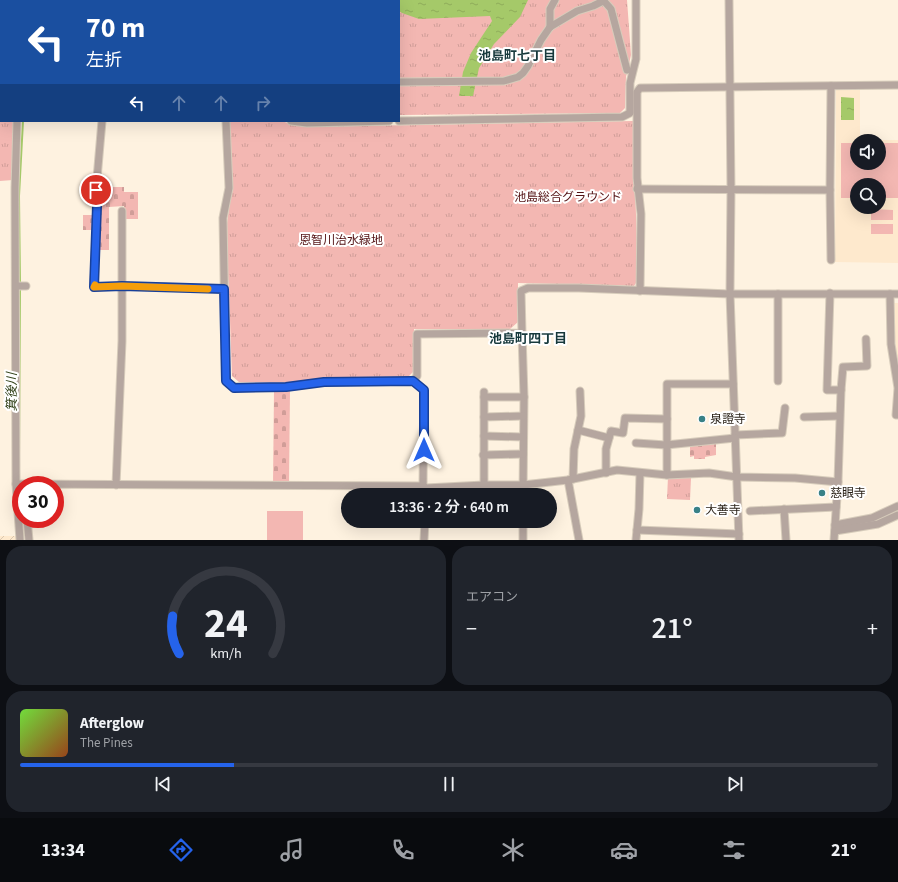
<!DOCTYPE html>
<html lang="ja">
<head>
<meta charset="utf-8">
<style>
	body { margin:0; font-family:"Source Sans 3","Noto Sans JP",sans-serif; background:#20242c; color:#f1f3f6; height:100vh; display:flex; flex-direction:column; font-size:15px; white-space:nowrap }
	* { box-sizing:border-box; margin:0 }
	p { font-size:13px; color:#9ea1a6 }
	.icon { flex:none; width:22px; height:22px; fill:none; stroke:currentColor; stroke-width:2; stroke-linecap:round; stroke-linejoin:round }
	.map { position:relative; height:540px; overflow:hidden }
	.sheet { display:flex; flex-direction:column; gap:6px; padding:6px; background:#0d0f14; flex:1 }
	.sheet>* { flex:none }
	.hud { position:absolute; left:0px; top:0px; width:400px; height:122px; box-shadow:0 4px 16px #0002; background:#1a4fa0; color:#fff; overflow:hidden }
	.buttons { position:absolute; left:850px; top:134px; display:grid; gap:8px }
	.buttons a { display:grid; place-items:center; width:36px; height:36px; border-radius:50%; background:#171b24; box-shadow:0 4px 16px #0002; font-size:20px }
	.speed { position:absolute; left:12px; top:476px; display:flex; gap:8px; font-size:20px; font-weight:700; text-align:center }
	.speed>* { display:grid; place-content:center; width:52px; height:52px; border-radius:50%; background:#171b24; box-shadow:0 4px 16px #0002; line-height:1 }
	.speed .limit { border:6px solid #d22; background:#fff; color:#111 }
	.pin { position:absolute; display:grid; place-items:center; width:34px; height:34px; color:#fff; margin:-17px; border:2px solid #fff; border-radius:50%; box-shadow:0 1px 4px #0007 }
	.me { position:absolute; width:44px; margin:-22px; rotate:0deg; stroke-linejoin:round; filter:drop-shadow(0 0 3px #0008) }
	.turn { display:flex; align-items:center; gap:14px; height:84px; padding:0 20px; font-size:18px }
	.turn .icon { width:52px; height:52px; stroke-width:2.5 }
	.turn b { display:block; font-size:28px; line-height:34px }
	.lanes { display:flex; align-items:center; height:38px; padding:0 20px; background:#0003; justify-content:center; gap:20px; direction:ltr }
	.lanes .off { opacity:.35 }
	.big { font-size:30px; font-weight:600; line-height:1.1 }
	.sheet .card { flex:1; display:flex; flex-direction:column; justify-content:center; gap:6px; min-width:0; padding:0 14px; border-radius:16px; background:#20242c }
	.sheet .dial { align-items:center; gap:0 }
	.dial svg { height:104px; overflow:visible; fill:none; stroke:#363941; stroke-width:7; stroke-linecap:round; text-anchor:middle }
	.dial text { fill:#f1f3f6; stroke:none }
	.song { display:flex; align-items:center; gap:12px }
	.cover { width:48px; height:48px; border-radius:6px; background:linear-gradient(135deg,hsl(100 70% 55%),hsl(20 70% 35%)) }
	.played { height:4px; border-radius:2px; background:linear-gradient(90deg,#2563eb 25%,#363941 25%) }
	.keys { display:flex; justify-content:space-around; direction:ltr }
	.heat { display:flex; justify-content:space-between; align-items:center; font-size:22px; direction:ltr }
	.sheet .tiles { flex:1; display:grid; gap:6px; grid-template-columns:1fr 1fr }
	.card:last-child { grid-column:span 2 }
	.trip { position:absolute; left:341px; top:488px; width:216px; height:40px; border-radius:20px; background:#171b24; box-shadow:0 4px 16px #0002; font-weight:600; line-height:40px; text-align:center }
	.dock { display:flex; height:64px; justify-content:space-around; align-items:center; background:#090b0e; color:#9ea1a6 }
	.dock .icon { width:28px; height:28px }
	.dock .active { color:#2563eb }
	.dock b { font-size:18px; color:#f1f3f6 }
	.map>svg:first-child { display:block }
	.built { fill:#fee9cd; fill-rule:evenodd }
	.industrial { fill:url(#industrial-furrows) }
	.cemetery { fill:url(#cemetery-stones) }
	.park { fill:url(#park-tufts) }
	.garden { fill:#f3b7b2 }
	.water { fill:url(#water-ripples) }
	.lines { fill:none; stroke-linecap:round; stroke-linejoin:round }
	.stream { stroke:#a5c969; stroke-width:2 }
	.minor-casing { stroke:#d7ccbb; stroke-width:9 }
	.minor { stroke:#b5a69f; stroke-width:7 }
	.route-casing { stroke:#184099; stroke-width:10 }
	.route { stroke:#2563eb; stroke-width:7 }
	.slow { stroke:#f59e0b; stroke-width:7 }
	.poi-dot { fill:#388187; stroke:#fff; stroke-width:1.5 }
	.labels { text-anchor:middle; stroke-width:4; stroke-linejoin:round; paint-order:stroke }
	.park-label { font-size:12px; fill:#521113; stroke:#fff }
	.poi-label { font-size:12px; fill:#271f15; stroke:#fff; text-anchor:start }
	.neighbourhood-label { font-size:13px; font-weight:bold; fill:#17393c; stroke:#fff }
	.water-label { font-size:13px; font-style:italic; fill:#33421a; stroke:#fff }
</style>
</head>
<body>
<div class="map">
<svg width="898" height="540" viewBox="0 0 898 540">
	<defs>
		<pattern id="industrial-furrows" width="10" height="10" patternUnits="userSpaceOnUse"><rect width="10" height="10" fill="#fee9cd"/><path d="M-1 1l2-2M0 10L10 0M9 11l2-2" fill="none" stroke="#dac7af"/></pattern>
		<pattern id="cemetery-stones" width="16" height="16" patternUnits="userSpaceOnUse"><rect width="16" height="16" fill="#f3b7b2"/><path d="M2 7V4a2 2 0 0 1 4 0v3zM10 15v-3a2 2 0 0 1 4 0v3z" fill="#d09d98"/></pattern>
		<pattern id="park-tufts" width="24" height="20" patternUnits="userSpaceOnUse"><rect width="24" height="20" fill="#f3b7b2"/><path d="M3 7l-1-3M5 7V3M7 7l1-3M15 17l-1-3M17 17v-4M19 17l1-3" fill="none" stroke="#d09d98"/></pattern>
		<pattern id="water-ripples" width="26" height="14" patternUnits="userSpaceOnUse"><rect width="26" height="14" fill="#a5c969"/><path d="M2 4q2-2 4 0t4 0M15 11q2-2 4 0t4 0" fill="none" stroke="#8eac5a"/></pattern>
	</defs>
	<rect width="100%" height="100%" fill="#fef2e0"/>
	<!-- built -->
	<g class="built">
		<path d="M 34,0 L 245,0 L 34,1 Z"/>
		<path d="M 836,90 L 860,90 L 860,140 L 898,140 L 898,263 L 835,262 ZM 857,141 L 879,141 L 879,163 L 857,163 ZM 857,185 L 879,185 L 879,207 L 857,207 Z"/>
		<path d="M 894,303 L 898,303 L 898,369 L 895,338 Z"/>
	</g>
	<!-- industrial -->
	<path class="industrial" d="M 0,536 L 17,536 L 18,540 L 0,540 Z"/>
	<!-- cemetery -->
	<g class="cemetery">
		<path d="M 100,187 L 124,187 L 124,192 L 138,192 L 138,219 L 125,219 L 124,206 L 109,207 L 109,250 L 98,250 L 98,230 L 83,230 L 83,215 L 100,215 Z"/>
		<path d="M 274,391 L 290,391 L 289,484 L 273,484 Z"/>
		<path d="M 716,442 L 716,455 L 705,457 L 705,459 L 694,459 L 694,456 L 690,457 L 690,444 Z"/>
	</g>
	<!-- park -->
	<g class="park">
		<path d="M 264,0 L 627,0 L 631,55 L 626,77 L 625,108 L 620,113 L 399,115 L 399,1 L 264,1 Z"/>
		<path d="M 0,89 L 1,121 L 14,121 L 13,180 L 0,181 Z"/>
		<path d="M 228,121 L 282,121 L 293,125 L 306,127 L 633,121 C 634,174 637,227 638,280 L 634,286 L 518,283 L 518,322 L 510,329 L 414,329 L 414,371 L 406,379 L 324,379 L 288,383 L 239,382 L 232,376 L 229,292 L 227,261 L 227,223 L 231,193 Z"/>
		<path d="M 668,477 L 691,478 L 690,500 L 667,499 Z"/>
	</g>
	<!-- garden -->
	<g class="garden">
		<path d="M 47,0 L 159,0 L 46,1 Z"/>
		<path d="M 841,143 L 857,143 L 857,163 L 879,163 L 879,143 L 898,143 L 898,198 L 879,198 L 879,185 L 857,185 L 857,198 L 841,198 Z"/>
		<path d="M 871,209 L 893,210 L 893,220 L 871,220 Z"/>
		<rect x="871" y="224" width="22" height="10"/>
		<rect x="267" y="511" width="36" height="29"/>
	</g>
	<!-- water -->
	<g class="water">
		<path d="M 387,0 L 528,0 L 520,17 L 494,44 L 479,68 L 473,96 L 459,96 L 463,72 L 471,53 L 492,21 L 490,16 L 419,19 L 402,13 L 399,11 L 399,1 Z"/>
		<path d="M 841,97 L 854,98 L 854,120 L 841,120 Z"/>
	</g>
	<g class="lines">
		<!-- stream -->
		<g class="stream">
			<path d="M 28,1 L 28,0"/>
			<path d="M 20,283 L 19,196 L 23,121"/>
			<path d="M 19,455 L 20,288"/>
			<path d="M 876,521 L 890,515"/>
		</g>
		<!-- minor casing -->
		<g class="minor-casing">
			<g id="minor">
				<path d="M 285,0 L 285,1"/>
				<path d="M 603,0 L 611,9 L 627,70"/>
				<path d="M 729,0 L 731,190 L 730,294 L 739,540"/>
				<path d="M 21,1 L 21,0"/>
				<path d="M 249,1 L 250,0"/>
				<path d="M 550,27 L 550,9 L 555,0"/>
				<path d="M 399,82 L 504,81 L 518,77 L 523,73 L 528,66 L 541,40 L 550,27 L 577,11 L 593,6 L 603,1"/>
				<path d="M 17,121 L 15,188 L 16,484 L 20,540"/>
				<path d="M 102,121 L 96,190 L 97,206 L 94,287 L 122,286 L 224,289"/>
				<path d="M 226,121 L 229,188 L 223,218 L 226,381 L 234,387 L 286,387 L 324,382 L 413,381 L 424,390 L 423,486"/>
				<path d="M 291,121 L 307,123 L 389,121"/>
				<path d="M 399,121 L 622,117 L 630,113 L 630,83 L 636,59 L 636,0"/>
				<path d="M 637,189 L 830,190"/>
				<path d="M 831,260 L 830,190 L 831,86"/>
				<path d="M 16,286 L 26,286"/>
				<path d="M 640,291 L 641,214 L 637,178 L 637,92 L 640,88 L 898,85"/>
				<path d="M 830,293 L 827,390 L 841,390 L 838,482 L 834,540"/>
				<path d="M 890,294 L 891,344 L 898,388 L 896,415 L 898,415"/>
				<path d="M 522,333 L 524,397 L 523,495"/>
				<path d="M 413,381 L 417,376 L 417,334 L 522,333 L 521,291 L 528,288 L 579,288 L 730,294 L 898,294"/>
				<path d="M 778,381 L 778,294"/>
				<path d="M 841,390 L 843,367 L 867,366 L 866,339"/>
				<path d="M 484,397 L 524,397"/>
				<path d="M 484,417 L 523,416"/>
				<path d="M 804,417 L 839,416"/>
				<path d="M 578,430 L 609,438"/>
				<path d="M 735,435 L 782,433 L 785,408"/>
				<path d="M 484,436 L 523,437"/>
				<path d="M 636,443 L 666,445 L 735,438"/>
				<path d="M 483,455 L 523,454"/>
				<path d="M 606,473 L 606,449 L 611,431 L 623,433 L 625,418 L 667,419"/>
				<path d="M 667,475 L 667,384 L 733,384"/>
				<path d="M 573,479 L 574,449 L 581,416 L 580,391"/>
				<path d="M 568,480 L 579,540"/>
				<path d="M 16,484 L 423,486 L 426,488 L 484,485 L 523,485 L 568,480 L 617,470 L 667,475 L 709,473 L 737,477 L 795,478 L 838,482"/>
				<path d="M 116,485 L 122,341 L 122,211"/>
				<path d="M 484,485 L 484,392"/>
				<path d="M 784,509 L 786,540"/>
				<path d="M 750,511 L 836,507"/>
				<path d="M 27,519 L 29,540"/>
				<path d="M 523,521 L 523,540"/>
				<path d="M 835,525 L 872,518 L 898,506"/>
				<path d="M 637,530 L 739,534"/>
				<path d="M 835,531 L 878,524 L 898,515"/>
				<path d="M 424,540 L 425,521"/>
				<path d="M 636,540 L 639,509 L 640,473"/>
			</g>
		</g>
		<!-- minor -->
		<use href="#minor" class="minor"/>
	</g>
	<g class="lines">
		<!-- route casing -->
		<g class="route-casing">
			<path id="route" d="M 96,190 L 97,206 L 94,287 L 122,286 L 224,289 L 226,381 L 234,388 L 286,387 L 324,382 L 413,381 L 424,390 L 424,450"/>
		</g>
		<!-- route -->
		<use href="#route" class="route"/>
		<!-- slow -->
		<path class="slow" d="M 95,285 L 94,287 L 122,286 L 208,289"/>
	</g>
	<!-- markers -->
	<g class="poi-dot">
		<circle cx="702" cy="419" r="4"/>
		<circle cx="822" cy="493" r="4"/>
		<circle cx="697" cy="510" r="4"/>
	</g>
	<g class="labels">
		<!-- park labels -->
		<g class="park-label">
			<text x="568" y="201">池島総合グラウンド</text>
			<text x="341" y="244">恩智川治水緑地</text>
		</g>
		<!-- poi labels -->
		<g class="poi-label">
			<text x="710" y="423">泉證寺</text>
			<text x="830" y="497">慈眼寺</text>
			<text x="705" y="514">大善寺</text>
		</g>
		<!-- neighbourhood labels -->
		<g class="neighbourhood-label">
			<text x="517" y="60">池島町七丁目</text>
			<text x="528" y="343">池島町四丁目</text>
		</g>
		<!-- water labels -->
		<g class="water-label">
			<text transform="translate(11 392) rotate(-90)" y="5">箕後川</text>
		</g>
	</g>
</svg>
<div class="buttons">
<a><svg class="icon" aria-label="sound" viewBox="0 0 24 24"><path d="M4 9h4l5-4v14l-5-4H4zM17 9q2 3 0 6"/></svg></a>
<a><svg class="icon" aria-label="search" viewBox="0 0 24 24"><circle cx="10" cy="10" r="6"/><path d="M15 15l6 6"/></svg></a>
</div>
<div class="speed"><div class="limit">30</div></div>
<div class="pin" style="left:96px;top:190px;background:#d93025"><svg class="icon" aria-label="arrive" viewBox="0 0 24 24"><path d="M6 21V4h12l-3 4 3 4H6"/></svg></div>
<svg class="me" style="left:424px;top:450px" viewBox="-20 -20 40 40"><path d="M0-17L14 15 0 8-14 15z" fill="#2563eb" stroke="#fff" stroke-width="4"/></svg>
<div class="trip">13:36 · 2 分 · 640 m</div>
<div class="hud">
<div class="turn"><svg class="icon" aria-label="left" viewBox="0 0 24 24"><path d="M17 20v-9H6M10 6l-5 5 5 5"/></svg><div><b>70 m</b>左折</div></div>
<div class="lanes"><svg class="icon" aria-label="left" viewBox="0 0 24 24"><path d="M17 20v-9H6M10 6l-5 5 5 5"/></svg><svg class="icon off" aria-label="ahead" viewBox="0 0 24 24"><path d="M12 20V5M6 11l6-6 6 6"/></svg><svg class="icon off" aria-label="ahead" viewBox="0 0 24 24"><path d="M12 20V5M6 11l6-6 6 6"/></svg><svg class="icon off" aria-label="right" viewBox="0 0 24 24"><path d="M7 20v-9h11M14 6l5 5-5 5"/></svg></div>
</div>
</div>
<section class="sheet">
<div class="tiles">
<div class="card dial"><svg viewBox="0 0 100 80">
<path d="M14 69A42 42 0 1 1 86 69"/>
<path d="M14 69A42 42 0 0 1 9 40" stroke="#2563eb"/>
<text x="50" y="56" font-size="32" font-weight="700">24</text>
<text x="50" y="72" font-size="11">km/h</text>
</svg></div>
<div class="card"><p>エアコン</p>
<div class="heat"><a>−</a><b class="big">21°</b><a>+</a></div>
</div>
<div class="card">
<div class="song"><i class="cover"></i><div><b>Afterglow</b><p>The Pines</p></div></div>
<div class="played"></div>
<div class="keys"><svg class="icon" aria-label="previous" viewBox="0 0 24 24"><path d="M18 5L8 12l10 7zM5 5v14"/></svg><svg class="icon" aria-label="pause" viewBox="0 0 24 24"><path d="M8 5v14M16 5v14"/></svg><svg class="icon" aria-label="next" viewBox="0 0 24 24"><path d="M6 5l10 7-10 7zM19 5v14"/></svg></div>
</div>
</div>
</section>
<nav class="dock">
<b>13:34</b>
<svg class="icon active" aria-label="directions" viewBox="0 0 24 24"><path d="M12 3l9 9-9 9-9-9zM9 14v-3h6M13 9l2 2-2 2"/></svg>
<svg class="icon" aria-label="music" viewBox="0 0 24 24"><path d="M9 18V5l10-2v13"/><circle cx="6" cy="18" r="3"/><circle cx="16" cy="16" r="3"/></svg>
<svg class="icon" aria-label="phone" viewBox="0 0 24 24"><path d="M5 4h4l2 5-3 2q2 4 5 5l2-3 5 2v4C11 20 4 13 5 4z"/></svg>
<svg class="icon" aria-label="climate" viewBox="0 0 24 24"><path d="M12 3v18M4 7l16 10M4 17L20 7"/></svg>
<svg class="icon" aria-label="car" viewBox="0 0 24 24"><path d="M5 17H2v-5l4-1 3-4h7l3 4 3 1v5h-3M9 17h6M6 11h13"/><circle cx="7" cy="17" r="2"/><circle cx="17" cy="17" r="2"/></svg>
<svg class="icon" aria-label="filters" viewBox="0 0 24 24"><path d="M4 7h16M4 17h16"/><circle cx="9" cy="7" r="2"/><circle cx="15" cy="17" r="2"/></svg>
<b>21°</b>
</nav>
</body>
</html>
